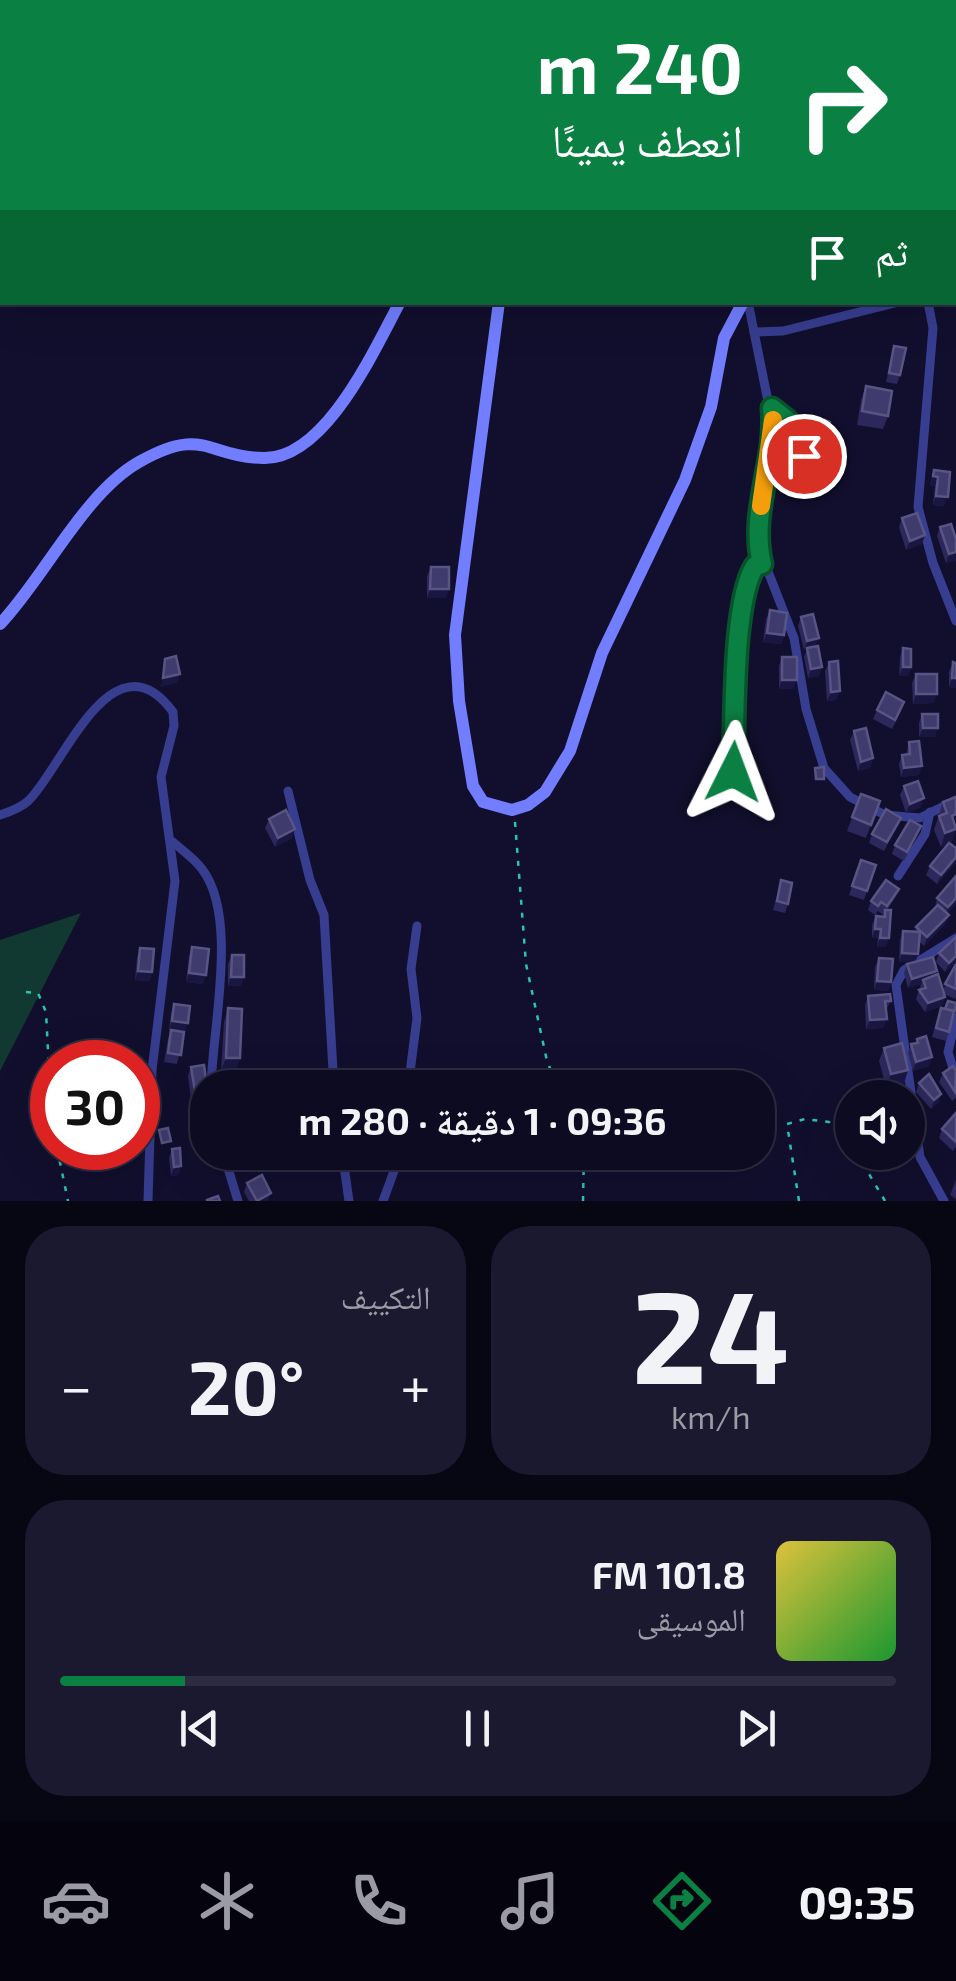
<!DOCTYPE html>
<html lang="ar">
<head>
<meta charset="utf-8">
<style>
	body { margin:0; font-family:"Exo 2","Noto Naskh Arabic",sans-serif; background:#1b192f; color:#f1f3f6; direction:rtl; height:100vh; display:flex; flex-direction:column; font-size:38px; white-space:nowrap }
	* { box-sizing:border-box; margin:0 }
	p { font-size:32px; color:#9a9ba5 }
	.icon { flex:none; width:55px; height:55px; fill:none; stroke:currentColor; stroke-width:2; stroke-linecap:round; stroke-linejoin:round }
	.map { position:relative; height:1201px; overflow:hidden; direction:ltr }
	.drawer { display:flex; flex-direction:column; gap:25px; padding:25px; background:#070613; flex:1 }
	.drawer>* { flex:none }
	.top-card { position:absolute; left:0px; top:0px; width:958px; height:305px; box-shadow:0 10px 40px #0002,0 0 0 2px #2d2b40; direction:rtl; background:#0b8043; color:#fff; overflow:hidden }
	.controls { position:absolute; left:835px; top:1080px; display:grid; gap:20px }
	.controls a { display:grid; place-items:center; width:90px; height:90px; border-radius:50%; background:#0d0b22; box-shadow:0 10px 40px #0002,0 0 0 2px #2d2b40; font-size:50px }
	.speed { position:absolute; left:30px; top:1040px; display:flex; gap:20px; font-size:50px; font-weight:700; text-align:center }
	.speed>* { display:grid; place-content:center; width:130px; height:130px; border-radius:50%; background:#0d0b22; box-shadow:0 10px 40px #0002,0 0 0 2px #2d2b40; line-height:1 }
	.speed .limit { border:15px solid #d22; background:#fff; color:#111 }
	.pin { position:absolute; display:grid; place-items:center; width:85px; height:85px; color:#fff; margin:-42px; border:5px solid #fff; border-radius:50%; box-shadow:0 2px 10px #0007 }
	.me { position:absolute; width:110px; margin:-55px; rotate:3deg; stroke-linejoin:round; filter:drop-shadow(0 0 8px #0008) }
	.turn { display:flex; align-items:center; gap:35px; height:210px; padding:0 50px; font-size:45px }
	.turn .icon { width:130px; height:130px; stroke-width:2.5 }
	.turn b { display:block; font-size:70px; line-height:85px }
	.then { display:flex; align-items:center; height:95px; padding:0 50px; background:#0003; gap:20px; font-size:38px }
	.big { font-size:75px; font-weight:700; line-height:1.1 }
	.drawer .card { flex:1; display:flex; flex-direction:column; justify-content:center; gap:15px; min-width:0; padding:0 35px; border-radius:40px; background:#1b192f }
	.drawer .dial { align-items:center; gap:0 }
	.dial b { font-size:130px; line-height:1 }
	.song { display:flex; align-items:center; gap:30px }
	.cover { width:120px; height:120px; border-radius:15px; background:linear-gradient(135deg,hsl(50 70% 55%),hsl(130 70% 35%)) }
	.played { height:10px; border-radius:5px; background:linear-gradient(90deg,#0b8043 15%,#2d2b40 15%) }
	.keys { display:flex; justify-content:space-around; direction:ltr }
	.heat { display:flex; justify-content:space-between; align-items:center; font-size:55px; direction:ltr }
	.drawer .tiles { flex:1; display:grid; gap:25px; grid-template-columns:1fr 1fr }
	.card:last-child { grid-column:span 2 }
	.trip { position:absolute; left:190px; top:1070px; width:585px; height:100px; border-radius:40px; background:#0d0b22; box-shadow:0 10px 40px #0002,0 0 0 2px #2d2b40; font-weight:700; line-height:100px; text-align:center; direction:rtl }
	.dock { display:flex; height:160px; justify-content:space-around; align-items:center; background:#05040e; color:#9a9ba5 }
	.dock .icon { width:70px; height:70px }
	.dock .current { color:#0b8043 }
	.dock b { font-size:45px; color:#f1f3f6 }
	.map>svg:first-child { display:block }
	.green { fill:#123832 }
	.lines { fill:none; stroke-linecap:round; stroke-linejoin:round }
	.path { stroke:#27c7ad; stroke-width:2.5; stroke-dasharray:5 8; stroke-linecap:butt }
	.street { stroke:#373d8f; stroke-width:9 }
	.secondary { stroke:#727eff; stroke-width:12 }
	.wall { fill:#2c285b }
	.shaded-wall { fill:#191641 }
	.building { fill:#3f3b6d; stroke:#585484; stroke-width:2.5 }
	.route-casing { stroke:#07532c; stroke-width:25 }
	.route { stroke:#0b8043; stroke-width:18 }
	.slow { stroke:#f59e0b; stroke-width:18 }
</style>
</head>
<body>
<div class="map">
<svg width="956" height="1201" viewBox="0 0 956 1201">
	<rect width="100%" height="100%" fill="#110f2d"/>
	<!-- green -->
	<path class="green" d="M 81,913 L 0,1071 L 0,940 Z"/>
	<g class="lines">
		<!-- path -->
		<g class="path">
			<path d="M 515,822 L 526,964 L 547,1061 L 558,1088"/>
			<path d="M 26,992 L 38,993 L 46,1012 L 52,1127"/>
			<path d="M 57,1148 L 68,1201"/>
			<path d="M 856,1152 L 885,1201"/>
			<path d="M 583,1201 L 584,1152"/>
			<path d="M 799,1201 L 787,1124 L 805,1119 L 829,1122 L 852,1146"/>
		</g>
		<!-- street -->
		<g class="street">
			<path d="M 720,0 L 721,2"/>
			<path d="M 149,2 L 151,0"/>
			<path d="M 0,207 L 2,205"/>
			<path d="M 748,302 L 773,426 L 758,546 L 794,638 L 806,709 L 824,768 L 850,797 L 885,815 L 920,818 L 956,800"/>
			<path d="M 928,302 L 933,328 L 918,507 L 933,563 L 956,621"/>
			<path d="M 754,332 L 783,331 L 899,302"/>
			<path d="M 772,408 C 792,423 795,446 813,465 L 813,455"/>
			<path d="M 733,772 L 748,577 L 755,565 L 762,564"/>
			<path d="M 288,791 L 310,880 L 324,915 L 334,1088"/>
			<path d="M 0,815 C 9,812 21,808 28,801 C 60,773 112,629 173,712 L 174,726 L 161,777 L 175,881 L 152,1070 L 148,1201"/>
			<path d="M 173,842 C 182,850 195,859 202,869 C 239,917 212,1030 211,1088"/>
			<path d="M 898,876 L 925,834 L 930,812"/>
			<path d="M 956,1018 L 948,1052 L 956,1078"/>
			<path d="M 408,1088 L 417,1018 L 411,969 L 417,926"/>
			<path d="M 223,1152 L 238,1201"/>
			<path d="M 342,1152 L 349,1201"/>
			<path d="M 383,1201 L 401,1152"/>
			<path d="M 944,1201 L 920,1157 L 896,985 L 904,970 L 956,938"/>
		</g>
		<!-- secondary -->
		<g class="secondary">
			<path d="M 680,0 L 681,2"/>
			<path d="M 499,302 L 455,635 L 459,701 L 473,786 L 483,802 L 512,810 L 528,805 L 545,792 L 570,751 L 602,653 L 685,480 L 711,407 L 724,338 L 743,302"/>
			<path d="M 0,624 C 44,578 84,493 139,462 C 204,425 206,457 264,458 C 326,459 375,348 400,302"/>
		</g>
	</g>
	<!-- wall -->
	<g class="wall">
		<path d="M 2,163 L 2,181 L 0,178 L 0,164 Z"/>
		<path d="M 894,346 L 900,375 L 897,384 L 886,382 Z"/>
		<path d="M 866,386 L 888,416 L 883,429 L 857,425 L 861,400 Z"/>
		<path d="M 934,470 L 950,472 L 944,506 L 933,505 L 935,486 L 930,485 Z"/>
		<path d="M 902,518 L 925,535 L 922,544 L 906,550 L 899,527 Z"/>
		<path d="M 940,527 L 956,539 L 956,560 L 946,563 L 937,536 Z"/>
		<path d="M 431,567 L 446,598 L 427,598 L 427,576 Z"/>
		<path d="M 770,610 L 784,635 L 781,644 L 763,642 L 766,619 Z"/>
		<path d="M 801,617 L 816,647 L 819,676 L 808,678 L 804,657 L 807,649 L 804,650 L 798,626 Z"/>
		<path d="M 903,648 L 911,667 L 908,676 L 899,676 L 900,657 Z"/>
		<path d="M 782,657 L 794,689 L 779,689 L 779,666 Z"/>
		<path d="M 829,662 L 836,700 L 827,701 L 825,671 Z"/>
		<path d="M 953,662 L 956,688 L 949,687 L 949,672 Z"/>
		<path d="M 916,674 L 934,703 L 913,704 L 912,683 Z"/>
		<path d="M 877,710 L 901,711 L 892,729 L 873,719 Z"/>
		<path d="M 922,714 L 935,737 L 919,737 L 919,723 Z"/>
		<path d="M 854,731 L 873,758 L 870,768 L 858,771 L 850,740 Z"/>
		<path d="M 909,742 L 919,775 L 901,777 L 899,764 L 902,755 L 906,755 Z"/>
		<path d="M 904,786 L 921,807 L 906,813 L 900,795 Z"/>
		<path d="M 861,794 L 880,801 L 866,838 L 847,831 Z"/>
		<path d="M 956,797 L 952,842 L 950,843 L 956,848 L 956,862 L 937,884 L 926,875 L 930,866 L 948,844 L 941,847 L 934,830 L 943,802 Z"/>
		<path d="M 901,818 L 884,851 L 869,843 L 872,834 Z"/>
		<path d="M 269,819 L 292,838 L 275,847 L 265,828 Z"/>
		<path d="M 921,826 L 904,861 L 892,854 L 895,845 Z"/>
		<path d="M 861,860 L 876,865 L 864,900 L 849,895 Z"/>
		<path d="M 956,876 L 956,903 L 947,914 L 949,915 L 945,924 L 924,946 L 919,941 L 918,954 L 915,962 L 936,975 L 943,990 L 956,964 L 956,997 L 955,999 L 944,994 L 942,1006 L 925,1012 L 916,999 L 921,984 L 908,988 L 904,973 L 907,964 L 913,962 L 899,962 L 900,940 L 903,931 L 915,932 L 916,927 L 935,908 L 937,898 Z"/>
		<path d="M 781,880 L 788,904 L 785,913 L 773,910 Z"/>
		<path d="M 899,889 L 895,898 L 887,910 L 886,947 L 877,947 L 878,938 L 872,938 L 872,925 L 876,916 L 882,917 L 883,915 L 878,911 L 875,915 L 868,910 L 871,901 Z"/>
		<path d="M 956,937 L 956,962 L 945,972 L 936,962 L 939,953 Z"/>
		<path d="M 192,947 L 203,984 L 186,982 L 189,956 Z"/>
		<path d="M 140,948 L 152,972 L 149,981 L 135,980 L 137,957 Z"/>
		<path d="M 232,955 L 244,977 L 240,986 L 228,986 L 228,964 Z"/>
		<path d="M 879,958 L 891,982 L 888,991 L 874,990 L 875,967 Z"/>
		<path d="M 868,996 L 891,1001 L 886,1010 L 887,1019 L 883,1028 L 866,1029 L 865,1005 Z"/>
		<path d="M 174,1004 L 185,1032 L 177,1064 L 164,1062 L 168,1039 L 171,1031 L 169,1030 L 171,1013 Z"/>
		<path d="M 228,1008 L 240,1058 L 235,1072 L 221,1071 L 224,1022 Z"/>
		<path d="M 941,1008 L 949,1032 L 946,1041 L 932,1037 Z"/>
		<path d="M 917,1039 L 929,1066 L 913,1071 L 908,1053 L 911,1044 L 915,1043 Z"/>
		<path d="M 884,1048 L 908,1070 L 904,1083 L 886,1087 L 879,1061 Z"/>
		<path d="M 191,1067 L 208,1089 L 208,1098 L 205,1104 L 192,1106 L 188,1076 Z"/>
		<path d="M 956,1071 L 956,1098 L 952,1101 L 939,1082 L 943,1073 Z"/>
		<path d="M 919,1083 L 941,1094 L 938,1103 L 931,1109 L 916,1092 Z"/>
		<path d="M 956,1113 L 956,1147 L 953,1151 L 939,1138 L 942,1129 Z"/>
		<path d="M 202,1122 L 212,1153 L 204,1155 L 198,1131 Z"/>
		<path d="M 172,1149 L 181,1166 L 178,1175 L 171,1176 L 169,1158 Z"/>
		<path d="M 956,1180 L 956,1199 L 950,1195 Z"/>
		<path d="M 247,1183 L 268,1201 L 249,1201 L 244,1192 Z"/>
	</g>
	<!-- shaded-wall -->
	<g class="shaded-wall">
		<path d="M 821,441 L 828,442 L 824,451 L 818,450 Z"/>
		<path d="M 933,476 L 938,477 L 935,486 L 930,485 Z"/>
		<path d="M 936,496 L 948,497 L 944,506 L 933,505 Z"/>
		<path d="M 925,535 L 922,544 L 906,550 L 910,541 Z"/>
		<path d="M 956,552 L 956,560 L 946,563 L 949,554 Z"/>
		<path d="M 430,589 L 449,589 L 446,598 L 427,598 Z"/>
		<path d="M 767,633 L 784,635 L 781,644 L 763,642 Z"/>
		<path d="M 819,638 L 815,647 L 804,650 L 807,641 Z"/>
		<path d="M 822,667 L 819,676 L 808,678 L 811,669 Z"/>
		<path d="M 903,667 L 911,667 L 908,676 L 899,676 Z"/>
		<path d="M 180,674 L 177,683 L 160,687 L 163,678 Z"/>
		<path d="M 952,678 L 956,678 L 956,688 L 949,687 Z"/>
		<path d="M 782,680 L 797,680 L 794,689 L 779,689 Z"/>
		<path d="M 840,691 L 836,700 L 827,701 L 831,692 Z"/>
		<path d="M 916,694 L 937,694 L 934,703 L 913,704 Z"/>
		<path d="M 923,728 L 938,728 L 935,737 L 919,737 Z"/>
		<path d="M 873,758 L 870,768 L 858,771 L 861,762 Z"/>
		<path d="M 922,766 L 919,775 L 901,777 L 904,768 Z"/>
		<path d="M 924,798 L 921,807 L 906,813 L 910,804 Z"/>
		<path d="M 295,829 L 292,838 L 275,847 L 278,838 Z"/>
		<path d="M 956,829 L 952,842 L 941,847 L 945,833 Z"/>
		<path d="M 956,857 L 956,862 L 937,884 L 941,875 Z"/>
		<path d="M 956,898 L 956,903 L 945,916 L 948,907 Z"/>
		<path d="M 949,915 L 945,924 L 924,946 L 927,937 Z"/>
		<path d="M 875,929 L 881,929 L 878,938 L 872,938 Z"/>
		<path d="M 880,938 L 889,938 L 886,947 L 877,947 Z"/>
		<path d="M 902,953 L 918,954 L 915,963 L 899,962 Z"/>
		<path d="M 956,956 L 956,962 L 945,972 L 949,963 Z"/>
		<path d="M 138,971 L 152,972 L 149,981 L 135,980 Z"/>
		<path d="M 937,971 L 934,980 L 923,980 L 921,984 L 908,988 L 912,979 Z"/>
		<path d="M 189,973 L 206,975 L 203,984 L 186,982 Z"/>
		<path d="M 231,977 L 244,977 L 240,986 L 228,986 Z"/>
		<path d="M 877,981 L 891,982 L 888,991 L 874,990 Z"/>
		<path d="M 945,997 L 942,1006 L 925,1012 L 928,1003 Z"/>
		<path d="M 887,1019 L 883,1028 L 866,1029 L 870,1020 Z"/>
		<path d="M 172,1021 L 188,1023 L 185,1032 L 169,1030 Z"/>
		<path d="M 932,1057 L 929,1066 L 913,1071 L 916,1062 Z"/>
		<path d="M 226,1058 L 240,1058 L 235,1072 L 221,1071 Z"/>
		<path d="M 908,1070 L 904,1083 L 886,1087 L 891,1074 Z"/>
		<path d="M 941,1094 L 938,1103 L 931,1109 L 934,1100 Z"/>
		<path d="M 208,1095 L 205,1104 L 192,1106 L 196,1097 Z"/>
		<path d="M 181,1166 L 178,1175 L 171,1176 L 174,1167 Z"/>
		<path d="M 271,1193 L 268,1201 L 256,1201 Z"/>
	</g>
	<!-- building -->
	<g class="building">
		<path d="M 894,346 L 906,348 L 900,375 L 889,373 Z"/>
		<path d="M 866,386 L 892,391 L 888,416 L 862,411 Z"/>
		<path d="M 825,420 L 830,422 L 828,442 L 821,441 Z"/>
		<path d="M 934,470 L 950,472 L 948,497 L 936,496 L 938,477 L 933,476 Z"/>
		<path d="M 917,513 L 925,535 L 910,541 L 902,518 Z"/>
		<path d="M 951,524 L 956,539 L 956,552 L 949,554 L 940,527 Z"/>
		<path d="M 431,567 L 449,567 L 449,589 L 430,589 Z"/>
		<path d="M 770,610 L 787,613 L 784,635 L 767,633 Z"/>
		<path d="M 813,614 L 819,638 L 807,641 L 801,617 Z"/>
		<path d="M 818,646 L 822,667 L 811,669 L 807,648 Z"/>
		<path d="M 903,648 L 911,649 L 911,667 L 903,667 Z"/>
		<path d="M 176,656 L 180,674 L 163,678 L 165,659 Z"/>
		<rect x="782" y="657" width="15" height="23"/>
		<path d="M 838,661 L 840,691 L 831,692 L 829,662 Z"/>
		<path d="M 953,662 L 956,663 L 956,678 L 952,678 Z"/>
		<rect x="916" y="674" width="21" height="20"/>
		<path d="M 886,692 L 904,702 L 895,720 L 877,710 Z"/>
		<path d="M 922,714 L 938,714 L 938,728 L 923,728 Z"/>
		<path d="M 866,728 L 873,758 L 861,762 L 854,731 Z"/>
		<path d="M 919,741 L 922,766 L 904,768 L 902,755 L 910,754 L 909,742 Z"/>
		<path d="M 824,767 L 824,779 L 816,779 L 815,768 Z"/>
		<path d="M 918,781 L 924,798 L 910,804 L 904,786 Z"/>
		<path d="M 861,794 L 880,801 L 871,825 L 852,817 Z"/>
		<path d="M 956,797 L 956,814 L 952,816 L 956,829 L 945,833 L 939,816 L 947,813 L 943,802 Z"/>
		<path d="M 886,809 L 901,818 L 887,842 L 872,834 Z"/>
		<path d="M 286,810 L 295,829 L 278,838 L 269,819 Z"/>
		<path d="M 910,820 L 921,826 L 907,852 L 895,845 Z"/>
		<path d="M 949,843 L 956,848 L 956,857 L 941,875 L 930,866 Z"/>
		<path d="M 861,860 L 876,865 L 867,891 L 852,886 Z"/>
		<path d="M 956,876 L 956,898 L 948,907 L 937,898 Z"/>
		<path d="M 781,880 L 792,883 L 788,904 L 777,901 Z"/>
		<path d="M 886,880 L 899,889 L 887,906 L 881,902 L 878,906 L 871,901 Z"/>
		<path d="M 938,905 L 949,915 L 927,937 L 916,927 Z"/>
		<path d="M 885,910 L 891,910 L 889,938 L 880,938 L 881,929 L 875,929 L 876,916 L 885,917 Z"/>
		<path d="M 903,931 L 920,932 L 918,954 L 902,953 Z"/>
		<path d="M 956,937 L 956,956 L 949,963 L 939,953 Z"/>
		<path d="M 192,947 L 209,949 L 206,975 L 189,973 Z"/>
		<path d="M 140,948 L 154,949 L 152,972 L 138,971 Z"/>
		<path d="M 232,955 L 244,955 L 244,977 L 231,977 Z"/>
		<path d="M 933,957 L 937,971 L 912,979 L 907,964 Z"/>
		<path d="M 879,958 L 893,959 L 891,982 L 877,981 Z"/>
		<path d="M 956,964 L 956,989 L 945,984 Z"/>
		<path d="M 938,974 L 945,997 L 928,1003 L 919,990 L 926,988 L 923,980 Z"/>
		<path d="M 890,994 L 891,1001 L 885,1001 L 887,1019 L 870,1020 L 868,996 Z"/>
		<path d="M 948,1001 L 956,1003 L 956,1006 L 954,1013 L 954,1011 L 945,1009 Z"/>
		<path d="M 174,1004 L 190,1006 L 188,1023 L 172,1021 Z"/>
		<path d="M 228,1008 L 242,1009 L 240,1058 L 226,1058 Z"/>
		<path d="M 941,1008 L 954,1011 L 949,1032 L 936,1028 Z"/>
		<path d="M 171,1030 L 184,1032 L 181,1055 L 168,1053 Z"/>
		<path d="M 926,1036 L 932,1057 L 916,1062 L 911,1044 L 918,1043 L 917,1039 Z"/>
		<path d="M 902,1043 L 908,1070 L 891,1074 L 884,1048 Z"/>
		<path d="M 204,1065 L 208,1095 L 196,1097 L 191,1067 Z"/>
		<path d="M 953,1066 L 956,1071 L 955,1092 L 943,1073 Z"/>
		<path d="M 929,1074 L 941,1094 L 934,1100 L 919,1083 Z"/>
		<path d="M 956,1113 L 956,1142 L 942,1129 Z"/>
		<path d="M 208,1121 L 208,1146 L 207,1146 L 202,1122 Z"/>
		<path d="M 168,1128 L 171,1141 L 162,1143 L 159,1130 Z"/>
		<path d="M 180,1148 L 181,1166 L 174,1167 L 172,1149 Z"/>
		<path d="M 262,1175 L 271,1193 L 257,1201 L 247,1183 Z"/>
		<path d="M 218,1196 L 220,1201 L 207,1201 L 207,1200 Z"/>
	</g>
	<g class="lines">
		<!-- route casing -->
		<g class="route-casing">
			<path id="route" d="M 733,772 C 735,725 732,602 755,566 L 762,564 C 749,512 777,460 772,408 L 787,420 L 804,456"/>
		</g>
		<!-- route -->
		<use href="#route" class="route"/>
		<!-- slow -->
		<path class="slow" d="M 761,506 L 773,420"/>
	</g>
</svg>
<div class="controls">
<a><svg class="icon" aria-label="sound" viewBox="0 0 24 24"><path d="M4 9h4l5-4v14l-5-4H4zM17 9q2 3 0 6"/></svg></a>
</div>
<div class="speed"><div class="limit">30</div></div>
<div class="pin" style="left:804px;top:456px;background:#d93025"><svg class="icon" aria-label="arrive" viewBox="0 0 24 24"><path d="M6 21V4h12l-3 4 3 4H6"/></svg></div>
<svg class="me" style="left:733px;top:772px" viewBox="-20 -20 40 40"><path d="M0-17L14 15 0 8-14 15z" fill="#0b8043" stroke="#fff" stroke-width="4"/></svg>
<div class="trip">09:36 · 1 دقيقة · 280 m</div>
<div class="top-card">
<div class="turn"><svg class="icon" aria-label="right" viewBox="0 0 24 24"><path d="M7 20v-9h11M14 6l5 5-5 5"/></svg><div><b>240 m</b>انعطف يمينًا</div></div>
<div class="then">ثم<svg class="icon" aria-label="arrive" viewBox="0 0 24 24"><path d="M6 21V4h12l-3 4 3 4H6"/></svg></div>
</div>
</div>
<section class="drawer">
<div class="tiles">
<div class="card dial"><b>24</b><p>km/h</p></div>
<div class="card"><p>التكييف</p>
<div class="heat"><a>−</a><b class="big">20°</b><a>+</a></div>
</div>
<div class="card">
<div class="song"><i class="cover"></i><div><b>101.8 FM</b><p>الموسيقى</p></div></div>
<div class="played"></div>
<div class="keys"><svg class="icon" aria-label="previous" viewBox="0 0 24 24"><path d="M18 5L8 12l10 7zM5 5v14"/></svg><svg class="icon" aria-label="pause" viewBox="0 0 24 24"><path d="M8 5v14M16 5v14"/></svg><svg class="icon" aria-label="next" viewBox="0 0 24 24"><path d="M6 5l10 7-10 7zM19 5v14"/></svg></div>
</div>
</div>
</section>
<nav class="dock">
<b>09:35</b>
<svg class="icon current" aria-label="directions" viewBox="0 0 24 24"><path d="M12 3l9 9-9 9-9-9zM9 14v-3h6M13 9l2 2-2 2"/></svg>
<svg class="icon" aria-label="music" viewBox="0 0 24 24"><path d="M9 18V5l10-2v13"/><circle cx="6" cy="18" r="3"/><circle cx="16" cy="16" r="3"/></svg>
<svg class="icon" aria-label="phone" viewBox="0 0 24 24"><path d="M5 4h4l2 5-3 2q2 4 5 5l2-3 5 2v4C11 20 4 13 5 4z"/></svg>
<svg class="icon" aria-label="climate" viewBox="0 0 24 24"><path d="M12 3v18M4 7l16 10M4 17L20 7"/></svg>
<svg class="icon" aria-label="car" viewBox="0 0 24 24"><path d="M5 17H2v-5l4-1 3-4h7l3 4 3 1v5h-3M9 17h6M6 11h13"/><circle cx="7" cy="17" r="2"/><circle cx="17" cy="17" r="2"/></svg>
</nav>
</body>
</html>
